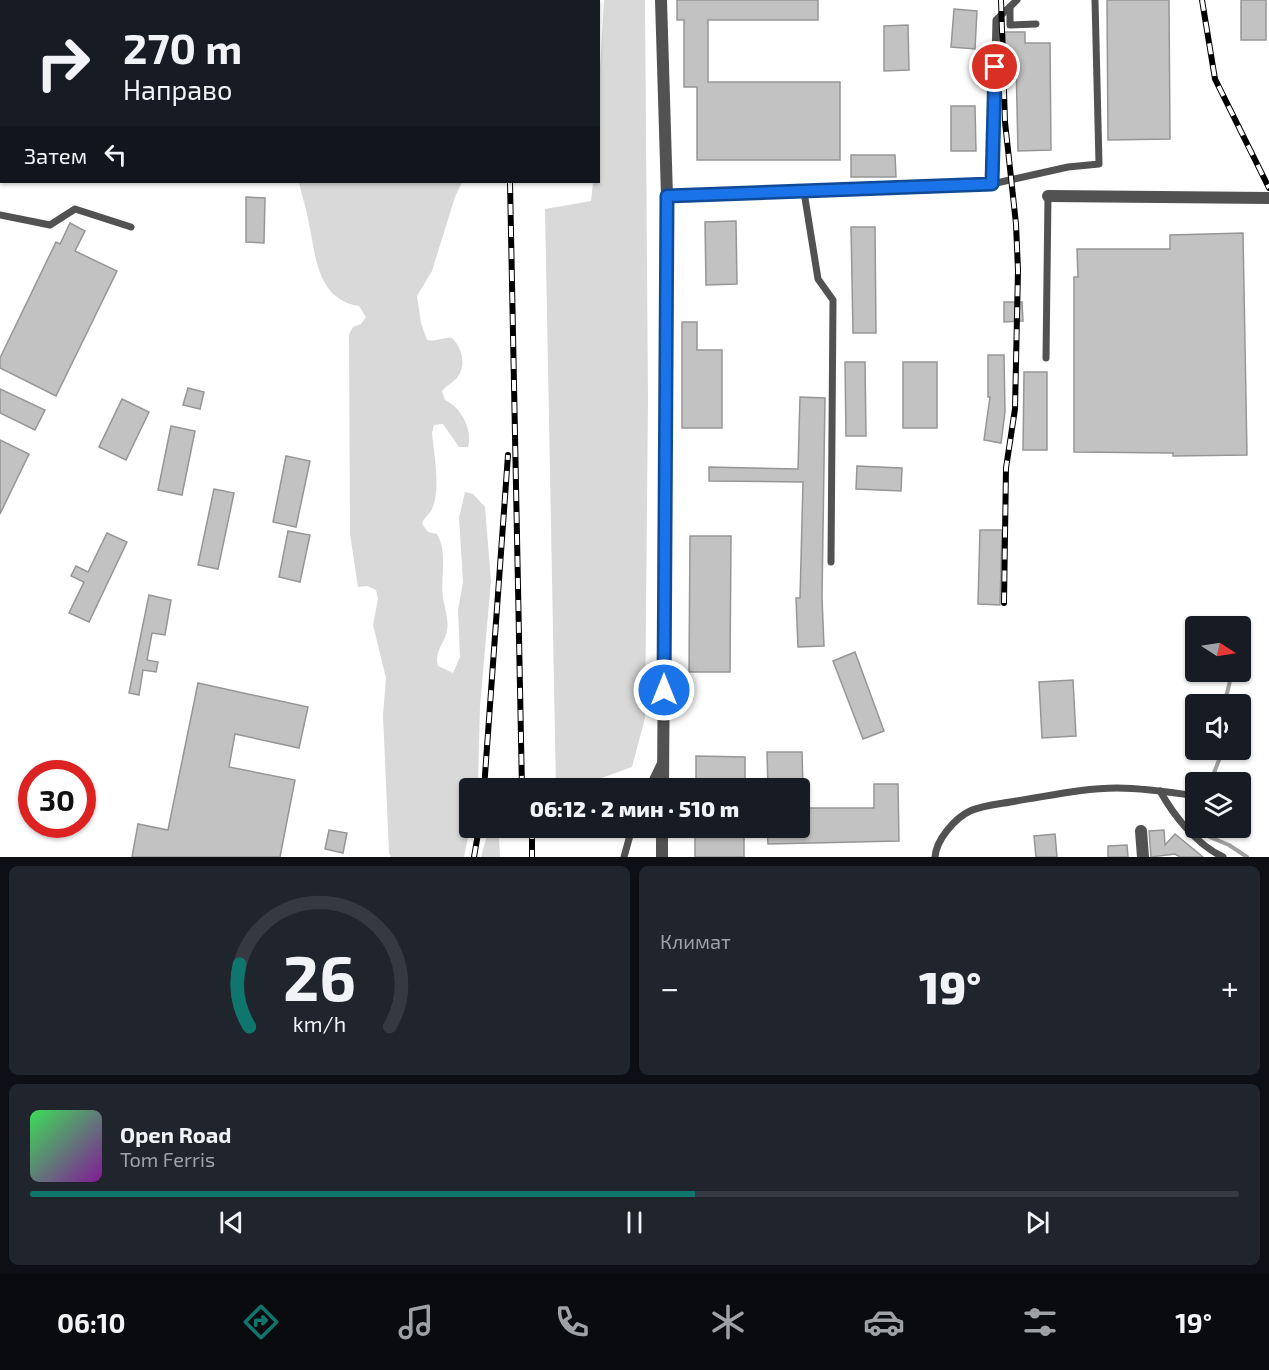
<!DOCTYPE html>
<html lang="ru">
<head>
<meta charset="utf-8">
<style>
	body { margin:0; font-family:"Exo 2",sans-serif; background:#20242c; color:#f1f3f6; height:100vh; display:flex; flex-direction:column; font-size:22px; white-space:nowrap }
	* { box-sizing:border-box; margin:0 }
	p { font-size:20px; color:#9ea1a6 }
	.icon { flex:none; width:33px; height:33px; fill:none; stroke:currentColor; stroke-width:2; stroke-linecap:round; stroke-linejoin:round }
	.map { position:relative; height:857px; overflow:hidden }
	.side { display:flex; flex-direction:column; gap:9px; padding:9px; background:#0d0f14; flex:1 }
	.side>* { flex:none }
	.guide { position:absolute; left:0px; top:0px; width:600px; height:183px; box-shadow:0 2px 4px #0004; background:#171b24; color:#f1f3f6; overflow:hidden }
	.needle { width:39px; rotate:102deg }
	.controls { position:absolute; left:1185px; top:616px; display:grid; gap:12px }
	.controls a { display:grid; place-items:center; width:66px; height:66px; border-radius:6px; background:#171b24; box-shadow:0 2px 4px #0004; font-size:30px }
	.speed { position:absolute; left:18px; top:760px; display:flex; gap:12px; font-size:30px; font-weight:700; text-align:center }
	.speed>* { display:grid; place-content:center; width:78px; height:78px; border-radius:50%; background:#171b24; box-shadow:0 2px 4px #0004; line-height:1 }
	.speed .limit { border:9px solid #d22; background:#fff; color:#111 }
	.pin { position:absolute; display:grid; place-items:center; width:51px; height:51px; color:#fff; margin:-26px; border:3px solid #fff; border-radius:50%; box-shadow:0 2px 6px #0007 }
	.me { position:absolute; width:66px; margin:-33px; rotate:0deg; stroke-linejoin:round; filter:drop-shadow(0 0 4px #0008) }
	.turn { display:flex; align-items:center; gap:21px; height:126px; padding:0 24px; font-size:27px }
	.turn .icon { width:78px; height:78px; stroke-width:2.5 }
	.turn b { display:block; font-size:42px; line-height:51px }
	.then { display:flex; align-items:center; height:57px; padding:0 24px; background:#0003; gap:12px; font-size:22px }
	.big { font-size:45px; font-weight:800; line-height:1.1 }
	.side .tile { flex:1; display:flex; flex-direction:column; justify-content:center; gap:9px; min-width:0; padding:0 21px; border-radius:9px; background:#20242c }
	.side .dial { align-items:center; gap:0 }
	.dial svg { height:156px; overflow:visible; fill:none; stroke:#363941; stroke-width:7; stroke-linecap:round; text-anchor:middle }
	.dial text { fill:#f1f3f6; stroke:none }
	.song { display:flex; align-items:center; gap:18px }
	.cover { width:72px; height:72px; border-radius:9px; background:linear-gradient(135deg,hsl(130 70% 55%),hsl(290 70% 35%)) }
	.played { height:6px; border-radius:3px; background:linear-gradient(90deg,#0f766e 55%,#363941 55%) }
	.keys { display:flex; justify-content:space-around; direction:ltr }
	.heat { display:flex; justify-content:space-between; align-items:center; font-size:33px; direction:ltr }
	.side .tiles { flex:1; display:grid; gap:9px; grid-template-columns:1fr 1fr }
	.tile:last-child { grid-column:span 2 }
	.trip { position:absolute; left:459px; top:778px; width:351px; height:60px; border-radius:6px; background:#171b24; box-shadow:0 2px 4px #0004; font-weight:800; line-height:60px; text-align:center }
	.dock { display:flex; height:96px; justify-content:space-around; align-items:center; background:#090b0e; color:#9ea1a6 }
	.dock .icon { width:42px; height:42px }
	.dock .current { color:#0f766e }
	.dock b { font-size:27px; color:#f1f3f6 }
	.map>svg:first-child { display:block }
	.green { fill:#d9d9d9 }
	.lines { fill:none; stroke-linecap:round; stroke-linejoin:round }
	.stream { stroke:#a0a0a0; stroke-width:4 }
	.building { fill:#c2c2c2; stroke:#969696; stroke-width:1.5 }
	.service { stroke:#525252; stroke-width:7 }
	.minor { stroke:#525252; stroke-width:12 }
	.rail-casing { stroke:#000; stroke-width:6 }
	.rail { stroke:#fff; stroke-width:4; stroke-dasharray:11; stroke-linecap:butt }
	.route-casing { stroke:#114b97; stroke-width:15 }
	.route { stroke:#1a73e8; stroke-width:10 }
</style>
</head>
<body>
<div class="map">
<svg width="1269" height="857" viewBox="0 0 1269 857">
	<rect width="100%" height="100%" fill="#fff"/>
	<!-- green -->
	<g class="green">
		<path d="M 336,0 L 476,0 L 336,2 Z"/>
		<path d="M 604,0 L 645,0 L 648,399 L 645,718 L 632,767 L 571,789 L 556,789 L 545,209 L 591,201 L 593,182 L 598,182 L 598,102 Z"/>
		<path d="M 299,182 L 462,182 L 455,197 L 432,271 L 417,296 L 421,323 L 427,340 C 437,342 443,337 452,338 C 462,348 467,365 457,378 C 453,382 446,386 442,391 L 445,400 C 461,407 473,430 468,447 L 459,447 L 443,424 L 434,425 L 432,433 C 434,454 441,490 432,509 C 429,515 424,517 422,524 L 428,532 L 437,534 C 448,553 440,577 443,598 C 445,610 449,619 447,631 C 444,645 434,651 438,666 L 453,673 L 460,657 L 458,610 L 463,582 L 459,518 L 465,492 L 473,494 L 485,507 L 491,581 L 480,706 L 478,783 L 477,789 L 470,789 L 470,828 L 464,857 L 391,857 L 389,853 L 383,715 L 386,678 L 373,625 L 378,599 L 376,590 L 367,586 L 358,587 L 350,534 L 349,334 L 353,327 L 361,324 L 366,317 L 359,306 C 315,299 316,253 308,219 C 306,206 301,194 299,182 Z"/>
		<path d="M 489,828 L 493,828 L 499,838 L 500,857 L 481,857 Z"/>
	</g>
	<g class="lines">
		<!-- stream -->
		<g class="stream">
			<path d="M 1224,705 L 1230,681"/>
			<path d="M 1210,783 L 1219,760 L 1220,750"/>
			<path d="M 1202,828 L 1205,835 L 1229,845 L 1247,857"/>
		</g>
	</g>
	<!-- building -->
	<g class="building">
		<path d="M 677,0 L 818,0 L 818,20 L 708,20 L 708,82 L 840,82 L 840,160 L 697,160 L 697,87 L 684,87 L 684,20 L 677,20 Z"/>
		<path d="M 1107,0 L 1169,0 L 1170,139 L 1108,140 Z"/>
		<rect x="1241" y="0" width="25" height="40"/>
		<path d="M 954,9 L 977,11 L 975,49 L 951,47 Z"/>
		<path d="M 908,25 L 909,70 L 884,71 L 884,26 Z"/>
		<path d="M 1005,32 L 1025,32 L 1025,43 L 1050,43 L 1051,150 L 1018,151 L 1016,62 L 1006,62 Z"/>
		<path d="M 951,106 L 975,106 L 976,151 L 951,151 Z"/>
		<path d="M 851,155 L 895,155 L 896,177 L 851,177 Z"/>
		<path d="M 246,197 L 265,198 L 264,243 L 246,242 Z"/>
		<path d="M 736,221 L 737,284 L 706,285 L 705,222 Z"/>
		<path d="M 70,223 L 85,231 L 75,251 L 117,271 L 56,396 L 0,368 L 0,358 L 56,242 L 60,244 Z"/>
		<path d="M 851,227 L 875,227 L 876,333 L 853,333 Z"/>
		<path d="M 1243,233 L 1247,455 L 1173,456 L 1173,453 L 1074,452 L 1074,277 L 1078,277 L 1077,249 L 1170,249 L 1170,235 Z"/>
		<path d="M 1004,302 L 1022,302 L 1023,321 L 1004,322 Z"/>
		<path d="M 682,322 L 697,322 L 697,350 L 722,350 L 722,428 L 682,428 Z"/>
		<path d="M 988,355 L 1004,355 L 1005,412 L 1001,443 L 984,440 L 990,397 L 988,397 Z"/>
		<path d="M 845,362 L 865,362 L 866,436 L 846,436 Z"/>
		<rect x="903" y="362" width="34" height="66"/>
		<path d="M 1024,372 L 1047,372 L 1047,450 L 1023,450 Z"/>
		<path d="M 188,388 L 204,392 L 200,409 L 183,405 Z"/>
		<path d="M 0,389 L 45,410 L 35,430 L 0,413 Z"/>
		<path d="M 800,397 L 825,398 L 822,598 L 824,646 L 798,647 L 796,598 L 800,598 L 803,482 L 709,481 L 709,467 L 798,469 Z"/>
		<path d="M 122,399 L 149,412 L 126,460 L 99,447 Z"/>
		<path d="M 171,426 L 195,431 L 182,495 L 158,490 Z"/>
		<path d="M 0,440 L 29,454 L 0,514 Z"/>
		<path d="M 286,456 L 310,461 L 296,527 L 273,522 Z"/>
		<path d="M 857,466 L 902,468 L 901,491 L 856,489 Z"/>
		<path d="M 214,489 L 234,493 L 218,569 L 198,565 Z"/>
		<path d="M 980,530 L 1002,530 L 1000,605 L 978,604 Z"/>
		<path d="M 288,531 L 310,535 L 300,582 L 279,577 Z"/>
		<path d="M 107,533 L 127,542 L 89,622 L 69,613 L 84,582 L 71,576 L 76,566 L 88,572 Z"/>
		<path d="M 690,536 L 731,536 L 730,672 L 689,672 Z"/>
		<path d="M 149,595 L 171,600 L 165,635 L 152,633 L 147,660 L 158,662 L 156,672 L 143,670 L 139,695 L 129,693 Z"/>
		<path d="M 855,652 L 884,731 L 863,739 L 833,661 Z"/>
		<path d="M 1073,680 L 1076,736 L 1042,738 L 1039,682 Z"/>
		<path d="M 198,683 L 308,707 L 299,748 L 235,734 L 229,767 L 295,780 L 280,857 L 132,857 L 138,824 L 168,830 Z"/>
		<path d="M 767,752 L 802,752 L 803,789 L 768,789 Z"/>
		<path d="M 696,756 L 745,757 L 745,789 L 696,789 Z"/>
		<path d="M 874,784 L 898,784 L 899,841 L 768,844 L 767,828 L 800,828 L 800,808 L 874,808 Z"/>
		<rect x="695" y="828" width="49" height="29"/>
		<path d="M 329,830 L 347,833 L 343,853 L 325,849 Z"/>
		<path d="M 1164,830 L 1165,845 L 1175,834 L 1203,857 L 1180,857 L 1175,854 L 1151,857 L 1149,831 Z"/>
		<path d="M 1055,834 L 1057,857 L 1036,857 L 1034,836 Z"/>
		<path d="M 1127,845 L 1128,857 L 1108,857 L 1108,846 Z"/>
	</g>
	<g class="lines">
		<!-- service -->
		<g class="service">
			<path d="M 318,0 L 318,2"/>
			<path d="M 282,2 L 283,0"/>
			<path d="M 1010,7 L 1010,25 L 1036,24"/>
			<path d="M 992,184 L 1068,167 L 1099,164 L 1095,0"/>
			<path d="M 804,192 L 818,279 L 833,300 L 831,562"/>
			<path d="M 667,196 L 992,184 L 996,20 L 1017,0"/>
			<path d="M 0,215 L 50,225 L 75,209 L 131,227"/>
			<path d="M 1046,358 L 1048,196"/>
			<path d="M 648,789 L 660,764"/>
			<path d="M 1160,791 C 1174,816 1196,844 1223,857"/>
			<path d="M 624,857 L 632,828"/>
			<path d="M 935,857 C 936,840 955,818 970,811 C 984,805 1001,804 1016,801 C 1049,796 1083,788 1117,788 C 1143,788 1170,792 1196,796"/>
		</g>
		<!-- minor -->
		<g class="minor">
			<path d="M 661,0 L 667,196 L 663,789"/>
			<path d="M 1048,196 L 1269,198"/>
			<path d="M 1141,831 L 1143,857"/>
			<path d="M 662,857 L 662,828"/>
		</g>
		<!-- rail casing -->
		<g class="rail-casing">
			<g id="rail">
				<path d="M 503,0 L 503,2"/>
				<path d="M 514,0 L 514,2"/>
				<path d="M 1001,0 L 1005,122 L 1016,224 L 1018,270 L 1015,409 L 1006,468 L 1004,603"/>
				<path d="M 1202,0 L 1215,79 L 1269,188"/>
				<path d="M 510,182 L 522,789"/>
				<path d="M 484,789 L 508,455"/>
				<path d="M 532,828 L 532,857"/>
				<path d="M 474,857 L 479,828"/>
			</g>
		</g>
		<!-- rail -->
		<use href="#rail" class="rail"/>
	</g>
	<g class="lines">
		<!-- route casing -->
		<g class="route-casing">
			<path id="route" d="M 664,690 L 667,196 L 992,184 L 995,67"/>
		</g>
		<!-- route -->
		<use href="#route" class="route"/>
	</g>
</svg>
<div class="controls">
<a><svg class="needle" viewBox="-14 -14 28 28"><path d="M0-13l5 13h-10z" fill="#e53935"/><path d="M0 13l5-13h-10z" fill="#9ea1a6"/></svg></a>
<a><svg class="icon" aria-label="sound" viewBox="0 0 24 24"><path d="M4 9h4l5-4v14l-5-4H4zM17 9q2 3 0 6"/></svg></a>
<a><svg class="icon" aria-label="layers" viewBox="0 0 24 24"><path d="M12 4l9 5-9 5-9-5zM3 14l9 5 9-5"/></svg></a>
</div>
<div class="speed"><div class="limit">30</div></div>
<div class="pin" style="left:995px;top:67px;background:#d93025"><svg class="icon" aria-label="arrive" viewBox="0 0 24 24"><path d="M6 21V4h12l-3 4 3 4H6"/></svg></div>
<svg class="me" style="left:664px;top:690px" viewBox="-20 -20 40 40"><circle r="17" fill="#1a73e8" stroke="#fff" stroke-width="3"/><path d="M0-11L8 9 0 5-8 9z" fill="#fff"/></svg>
<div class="trip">06:12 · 2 мин · 510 m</div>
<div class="guide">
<div class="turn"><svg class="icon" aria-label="right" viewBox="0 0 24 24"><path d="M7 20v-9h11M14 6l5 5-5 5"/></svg><div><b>270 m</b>Направо</div></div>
<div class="then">Затем<svg class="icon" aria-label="left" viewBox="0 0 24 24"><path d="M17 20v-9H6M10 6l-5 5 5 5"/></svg></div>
</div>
</div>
<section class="side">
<div class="tiles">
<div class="tile dial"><svg viewBox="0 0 100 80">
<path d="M14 69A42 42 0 1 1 86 69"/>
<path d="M14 69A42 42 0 0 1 9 37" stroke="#0f766e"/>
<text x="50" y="56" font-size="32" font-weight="700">26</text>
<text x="50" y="72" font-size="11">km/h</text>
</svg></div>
<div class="tile"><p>Климат</p>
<div class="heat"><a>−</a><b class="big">19°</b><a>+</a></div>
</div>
<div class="tile">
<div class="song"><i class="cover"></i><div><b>Open Road</b><p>Tom Ferris</p></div></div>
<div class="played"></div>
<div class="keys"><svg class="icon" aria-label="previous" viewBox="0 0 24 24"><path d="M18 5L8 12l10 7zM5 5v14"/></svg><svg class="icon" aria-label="pause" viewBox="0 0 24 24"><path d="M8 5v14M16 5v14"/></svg><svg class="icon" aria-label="next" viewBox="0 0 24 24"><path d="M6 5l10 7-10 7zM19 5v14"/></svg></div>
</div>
</div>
</section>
<nav class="dock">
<b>06:10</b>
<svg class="icon current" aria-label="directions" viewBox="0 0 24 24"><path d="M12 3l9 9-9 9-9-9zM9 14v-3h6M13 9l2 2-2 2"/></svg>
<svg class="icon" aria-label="music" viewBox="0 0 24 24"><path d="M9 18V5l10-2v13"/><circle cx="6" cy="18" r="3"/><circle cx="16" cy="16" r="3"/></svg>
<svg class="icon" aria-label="phone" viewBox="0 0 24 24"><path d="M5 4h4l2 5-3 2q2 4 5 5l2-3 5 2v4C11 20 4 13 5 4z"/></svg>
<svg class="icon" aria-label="climate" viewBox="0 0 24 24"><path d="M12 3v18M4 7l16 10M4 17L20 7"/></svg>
<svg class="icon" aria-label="car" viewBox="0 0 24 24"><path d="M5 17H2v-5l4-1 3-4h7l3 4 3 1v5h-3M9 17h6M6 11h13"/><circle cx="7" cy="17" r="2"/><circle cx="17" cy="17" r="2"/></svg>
<svg class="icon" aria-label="filters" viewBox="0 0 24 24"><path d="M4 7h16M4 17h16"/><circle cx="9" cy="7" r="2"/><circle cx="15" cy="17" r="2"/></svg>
<b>19°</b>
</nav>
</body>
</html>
